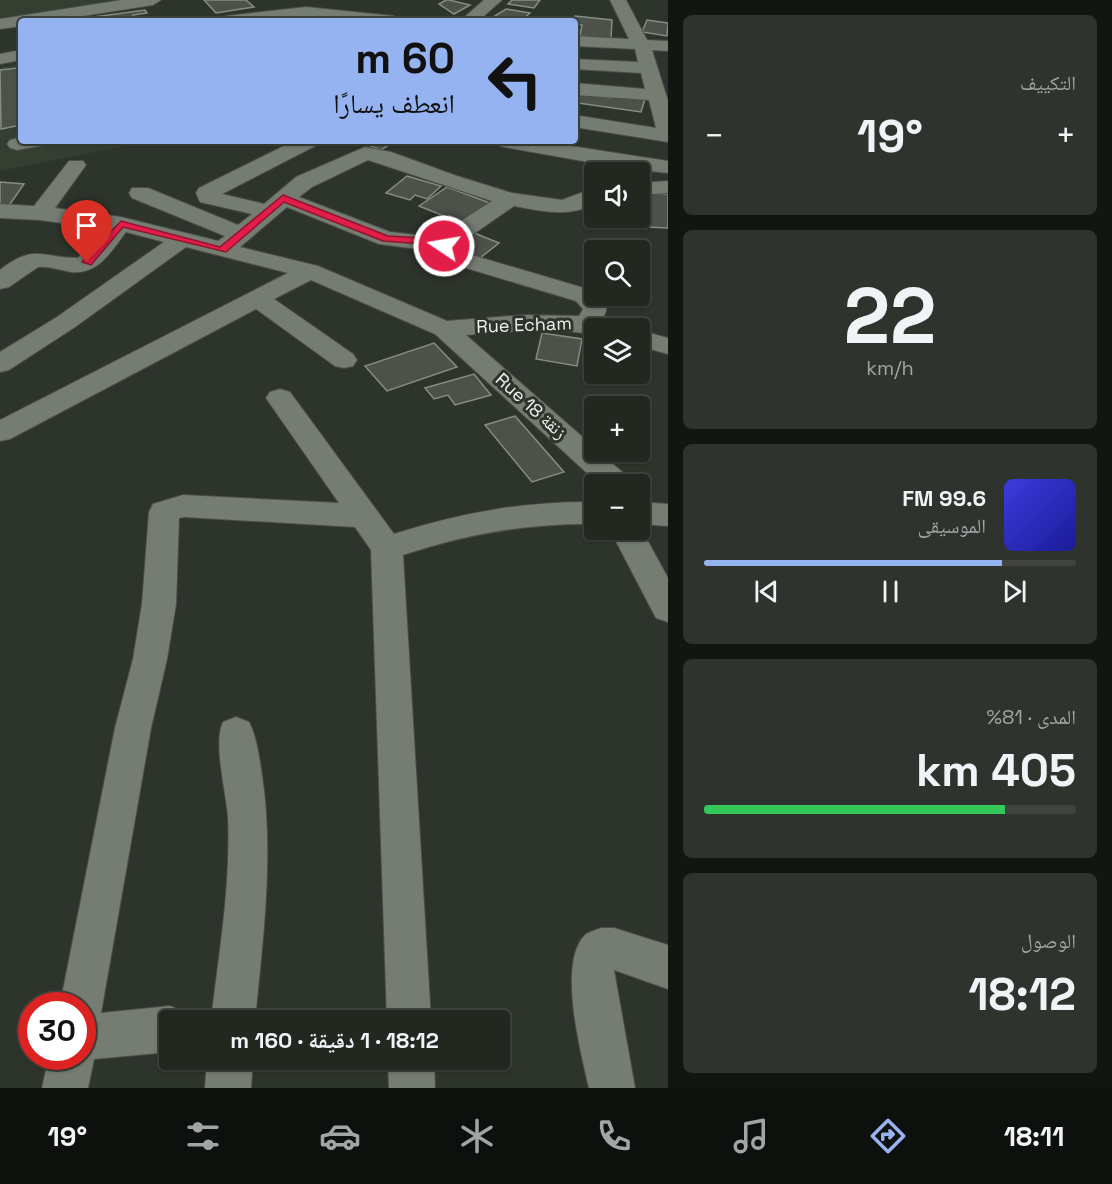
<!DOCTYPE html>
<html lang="ar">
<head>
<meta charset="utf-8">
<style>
	body { margin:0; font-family:"Space Grotesk","Noto Naskh Arabic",sans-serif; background:#2e332d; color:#f1f3f6; direction:rtl; height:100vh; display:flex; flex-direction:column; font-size:22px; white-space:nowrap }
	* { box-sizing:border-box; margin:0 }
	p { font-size:20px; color:#a2a5a5 }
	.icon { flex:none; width:33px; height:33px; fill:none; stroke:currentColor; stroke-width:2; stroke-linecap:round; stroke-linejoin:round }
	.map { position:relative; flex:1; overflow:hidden; direction:ltr }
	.side { display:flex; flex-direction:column; gap:15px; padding:15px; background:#131512; width:444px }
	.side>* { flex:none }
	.guide { position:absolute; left:18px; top:18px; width:560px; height:126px; border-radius:6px; box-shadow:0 2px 4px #0004,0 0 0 2px #3f443e; direction:rtl; background:#95b2f1; color:#111; overflow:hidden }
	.tools { position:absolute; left:584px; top:162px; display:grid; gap:12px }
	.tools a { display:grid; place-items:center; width:66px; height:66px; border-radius:6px; background:#222720; box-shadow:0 2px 4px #0004,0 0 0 2px #3f443e; font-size:30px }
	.speed { position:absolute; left:18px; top:992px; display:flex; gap:12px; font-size:30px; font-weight:700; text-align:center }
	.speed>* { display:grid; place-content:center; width:78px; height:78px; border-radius:50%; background:#222720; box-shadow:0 2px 4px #0004,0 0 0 2px #3f443e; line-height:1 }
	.speed .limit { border:9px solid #d22; background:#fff; color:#111 }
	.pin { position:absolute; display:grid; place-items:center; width:51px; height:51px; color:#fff; margin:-62px -26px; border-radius:50% 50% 50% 0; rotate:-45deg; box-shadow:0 0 6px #0007 }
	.pin .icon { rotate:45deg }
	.me { position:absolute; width:66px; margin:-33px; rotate:282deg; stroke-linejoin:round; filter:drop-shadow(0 0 4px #0008) }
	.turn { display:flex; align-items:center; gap:21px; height:126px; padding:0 24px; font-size:27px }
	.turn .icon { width:78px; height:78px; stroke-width:2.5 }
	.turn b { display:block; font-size:42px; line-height:51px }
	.big { font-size:45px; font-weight:800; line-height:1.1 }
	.side .card { flex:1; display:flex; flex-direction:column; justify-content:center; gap:9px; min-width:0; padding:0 21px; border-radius:9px; background:#2e332d }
	.side .dial { align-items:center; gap:0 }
	.dial b { font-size:78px; line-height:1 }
	.song { display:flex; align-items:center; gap:18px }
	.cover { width:72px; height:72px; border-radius:9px; background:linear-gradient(135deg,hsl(240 70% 55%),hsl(240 70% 35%)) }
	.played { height:6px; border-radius:3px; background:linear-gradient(90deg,#95b2f1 80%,#3f443e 80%) }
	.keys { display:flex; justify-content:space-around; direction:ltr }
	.heat { display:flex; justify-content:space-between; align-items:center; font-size:33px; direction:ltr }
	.charge { height:9px; border-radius:4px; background:linear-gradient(90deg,#34c759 81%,#3f443e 0) }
	.trip { position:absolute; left:159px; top:1010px; width:351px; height:60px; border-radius:6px; background:#222720; box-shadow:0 2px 4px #0004,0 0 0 2px #3f443e; font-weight:800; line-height:60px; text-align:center; direction:rtl }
	.dock { display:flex; height:96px; justify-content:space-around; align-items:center; background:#0e100d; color:#a2a5a5 }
	.dock .icon { width:42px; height:42px }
	.dock .current { color:#95b2f1 }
	.dock b { font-size:27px; color:#f1f3f6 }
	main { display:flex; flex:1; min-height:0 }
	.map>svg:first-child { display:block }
	.built { fill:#353f31 }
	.building { fill:#4c5249; stroke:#858d82; stroke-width:1.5 }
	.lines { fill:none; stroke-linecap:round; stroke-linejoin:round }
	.minor-casing { stroke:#4a4f48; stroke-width:2 }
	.minor { fill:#757c72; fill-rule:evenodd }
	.route { fill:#e11d48; stroke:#92132f; stroke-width:1.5 }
	.labels { text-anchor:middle; stroke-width:6; stroke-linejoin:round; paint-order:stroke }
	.street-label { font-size:18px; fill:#f0f4ee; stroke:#2d342b }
</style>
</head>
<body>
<main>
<section class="side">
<div class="card"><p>التكييف</p>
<div class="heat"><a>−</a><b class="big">19°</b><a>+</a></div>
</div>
<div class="card dial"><b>22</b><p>km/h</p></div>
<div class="card">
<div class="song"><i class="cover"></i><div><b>99.6 FM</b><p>الموسيقى</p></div></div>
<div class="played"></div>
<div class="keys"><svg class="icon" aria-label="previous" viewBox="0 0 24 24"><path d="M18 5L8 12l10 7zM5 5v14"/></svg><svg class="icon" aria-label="pause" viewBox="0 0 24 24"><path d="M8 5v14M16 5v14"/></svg><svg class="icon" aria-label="next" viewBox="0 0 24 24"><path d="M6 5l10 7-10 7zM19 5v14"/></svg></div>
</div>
<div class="card"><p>المدى · 81%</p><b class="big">405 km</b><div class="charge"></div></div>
<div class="card"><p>الوصول</p><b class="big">18:12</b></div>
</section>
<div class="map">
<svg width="668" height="1088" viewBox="0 0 668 1088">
	<rect width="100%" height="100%" fill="#2d342b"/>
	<!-- built -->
	<g class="built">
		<path d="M 0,0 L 132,0 L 0,19 Z"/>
		<path d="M 21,63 L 21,141 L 150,141 L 0,171 L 0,67 Z"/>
	</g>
	<!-- building -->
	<g class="building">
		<path d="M 204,0 L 246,0 L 254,7 L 216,13 Z"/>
		<path d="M 446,0 L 449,0 L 470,5 L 454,14 L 439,4 Z"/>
		<path d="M 512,0 L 540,0 L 534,8 L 508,4 Z"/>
		<path d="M 506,9 L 530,13 L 521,21 L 490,19 Z"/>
		<path d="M 145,10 L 147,13 L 133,15 L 137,21 L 95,21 L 93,17 Z"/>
		<path d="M 575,16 L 612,20 L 611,39 L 580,36 L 582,25 L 574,24 Z"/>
		<path d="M 647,20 L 668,23 L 667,36 L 642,32 Z"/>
		<path d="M 17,68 L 21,77 L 21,125 L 1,129 L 0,70 Z"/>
		<path d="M 574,93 L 611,98 L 612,94 L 645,99 L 641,112 L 578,103 L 574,104 Z"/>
		<path d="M 358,141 L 395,141 L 381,150 Z"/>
		<path d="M 407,176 L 441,186 L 427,199 L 415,195 L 410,200 L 386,193 Z"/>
		<path d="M 0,182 L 24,184 L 8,207 L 0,207 Z"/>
		<path d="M 447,187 L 490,203 L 464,224 L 419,206 Z"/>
		<path d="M 639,193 L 668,194 L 668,228 L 648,227 L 646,217 L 639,216 Z"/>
		<path d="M 472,232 L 499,243 L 480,258 L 453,247 Z"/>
		<path d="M 542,333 L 582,339 L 577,366 L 536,359 Z"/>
		<path d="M 434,343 L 457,367 L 387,391 L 365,366 Z"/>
		<path d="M 474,374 L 491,395 L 455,405 L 448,395 L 434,399 L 425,388 Z"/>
		<path d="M 515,416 L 564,472 L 532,482 L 485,425 Z"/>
	</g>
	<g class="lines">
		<!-- minor casing -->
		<g class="minor-casing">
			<g id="minor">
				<path d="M 122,0 L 161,0 L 153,5 L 51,21 L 21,21 L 21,26 L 0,29 L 0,19 Z"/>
				<path d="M 484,0 L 502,0 L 478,21 L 460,21 Z"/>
				<path d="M 610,0 L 626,0 L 647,40 L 668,41 L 668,51 L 652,50 L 668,101 L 668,142 L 574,127 L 574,115 L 656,128 L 649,100 L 574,95 L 574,83 L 645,89 L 641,73 L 574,69 L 574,59 L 638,62 L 635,49 L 574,46 L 574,36 L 629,39 Z"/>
				<path d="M 306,7 L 394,16 L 402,21 L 345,21 L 306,17 L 270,21 L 218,21 L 226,16 Z"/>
				<path d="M 21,50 L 21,60 L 0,64 L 0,54 Z"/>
				<path d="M 21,137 L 21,141 L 49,141 L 46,145 L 17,150 L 10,148 L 7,144 L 10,140 Z"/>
				<path d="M 294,141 L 320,141 L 317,145 L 222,194 L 264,204 L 296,177 L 365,147 L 391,152 L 457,176 L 512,193 L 562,200 L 594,188 L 594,204 C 568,218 542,211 514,206 L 456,246 L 462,252 L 594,291 L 594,296 L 600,296 C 610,304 607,310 602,320 L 613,323 L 616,328 L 594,328 L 594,334 L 545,329 L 466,335 L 594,447 L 594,452 L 599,452 L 628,477 L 632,484 L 599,484 L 435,334 L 311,280 L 274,299 L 353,354 L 357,360 L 353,366 L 344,368 L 335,366 L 256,309 L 10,439 L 0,441 L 0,420 L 288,273 L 186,247 L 75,327 L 9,370 L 0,372 L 0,352 L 57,317 L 164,242 L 126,232 C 111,251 99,275 71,272 C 60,270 49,266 38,267 L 9,287 L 0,289 L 0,270 C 34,243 42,258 78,258 L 105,229 L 40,220 L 0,218 L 0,204 L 34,206 L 69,161 L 83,161 L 86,165 L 55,208 L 121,217 L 218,241 L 225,236 L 132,198 L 129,193 L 132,188 L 148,188 L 238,225 L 252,214 L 200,202 L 196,193 L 199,188 ZM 368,160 L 492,201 L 436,237 L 390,232 L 299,197 L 312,187 ZM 287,207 L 379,244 L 434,251 L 446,262 L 576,301 L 583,309 L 579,316 L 524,315 L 447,321 L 318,266 L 240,247 Z"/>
				<path d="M 494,141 L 538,141 L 668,161 L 668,173 L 622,168 L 504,147 L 497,145 Z"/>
				<path d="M 668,181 L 668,193 L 639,195 L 639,183 Z"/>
				<path d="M 639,330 L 668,338 L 668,354 L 639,346 Z"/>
				<path d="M 280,389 L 290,392 L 394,534 C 460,513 524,501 594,502 L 594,524 C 527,523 466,534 403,555 L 431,1020 L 387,1020 L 371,550 L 355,527 L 184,517 L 179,518 L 176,604 L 167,659 L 151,728 L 101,1013 L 170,1006 L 186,1013 L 189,1020 L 170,1020 L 170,1052 L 94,1059 L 88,1088 L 42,1088 L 49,1056 L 82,1056 L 82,1005 L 60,1005 L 115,728 L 133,659 L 142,604 L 149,512 L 153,504 L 183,495 L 339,503 L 266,398 L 270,392 Z"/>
				<path d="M 639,502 L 668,504 L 668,526 L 639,524 Z"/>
				<path d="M 639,525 L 668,578 L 668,622 L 656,618 L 610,530 L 639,530 Z"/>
				<path d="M 236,717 L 249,722 C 257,738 259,757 262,775 C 274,857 263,938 255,1020 L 211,1020 C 219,953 231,885 228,817 C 226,791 213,743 223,722 Z"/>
				<path d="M 601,928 L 614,928 L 668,945 L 668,989 L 614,970 L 635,1088 L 589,1088 C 581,1053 557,963 585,935 C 589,932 596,930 601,928 Z"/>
				<path d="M 207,1059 L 253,1059 L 251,1088 L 205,1088 Z"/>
				<path d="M 388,1059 L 434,1059 L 435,1088 L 389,1088 Z"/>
			</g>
		</g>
		<!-- minor -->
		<use href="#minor" class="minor"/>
	</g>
	<!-- route -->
	<path class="route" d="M 283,195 L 388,236 L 423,238 L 449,246 L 444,249 L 423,244 L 383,241 L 284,202 L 226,252 L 123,227 L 91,265 L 82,262 L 121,221 L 220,247 Z"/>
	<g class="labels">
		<!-- street labels -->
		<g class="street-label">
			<text transform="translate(524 325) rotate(-2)" y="6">Rue Echam</text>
			<text transform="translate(531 406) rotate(42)" y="6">Rue 18 زنقة</text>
		</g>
	</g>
</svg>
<div class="tools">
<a><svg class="icon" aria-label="sound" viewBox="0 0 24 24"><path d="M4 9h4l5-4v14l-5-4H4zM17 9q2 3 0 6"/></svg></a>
<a><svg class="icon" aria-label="search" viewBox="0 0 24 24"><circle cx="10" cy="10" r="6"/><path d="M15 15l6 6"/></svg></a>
<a><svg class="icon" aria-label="layers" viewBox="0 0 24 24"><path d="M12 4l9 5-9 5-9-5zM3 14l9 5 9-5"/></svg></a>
<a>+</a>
<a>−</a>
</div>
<div class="speed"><div class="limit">30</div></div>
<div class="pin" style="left:87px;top:262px;background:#d93025"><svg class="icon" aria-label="arrive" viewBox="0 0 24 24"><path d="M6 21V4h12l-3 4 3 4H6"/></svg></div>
<svg class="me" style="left:444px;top:246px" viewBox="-20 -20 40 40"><circle r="17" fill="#e11d48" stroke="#fff" stroke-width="3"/><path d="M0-11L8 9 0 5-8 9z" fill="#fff"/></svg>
<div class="trip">18:12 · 1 دقيقة · 160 m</div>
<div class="guide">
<div class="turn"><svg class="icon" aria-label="left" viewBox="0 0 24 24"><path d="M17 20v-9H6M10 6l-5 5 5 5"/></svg><div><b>60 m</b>انعطف يسارًا</div></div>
</div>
</div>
</main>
<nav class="dock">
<b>18:11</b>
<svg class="icon current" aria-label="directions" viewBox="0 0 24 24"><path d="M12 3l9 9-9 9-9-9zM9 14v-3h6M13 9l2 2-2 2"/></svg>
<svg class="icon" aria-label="music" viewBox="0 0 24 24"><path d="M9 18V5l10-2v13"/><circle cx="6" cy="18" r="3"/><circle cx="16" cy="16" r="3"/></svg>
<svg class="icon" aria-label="phone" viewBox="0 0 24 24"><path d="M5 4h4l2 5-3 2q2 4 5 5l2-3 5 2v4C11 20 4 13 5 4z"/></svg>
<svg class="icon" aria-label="climate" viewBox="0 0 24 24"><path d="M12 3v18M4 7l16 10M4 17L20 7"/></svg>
<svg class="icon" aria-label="car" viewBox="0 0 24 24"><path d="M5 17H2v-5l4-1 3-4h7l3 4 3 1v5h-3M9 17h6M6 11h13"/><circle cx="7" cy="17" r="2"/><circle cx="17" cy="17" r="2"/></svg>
<svg class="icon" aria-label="filters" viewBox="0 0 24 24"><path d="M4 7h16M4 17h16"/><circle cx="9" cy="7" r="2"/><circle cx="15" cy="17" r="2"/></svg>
<b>19°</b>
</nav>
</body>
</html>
